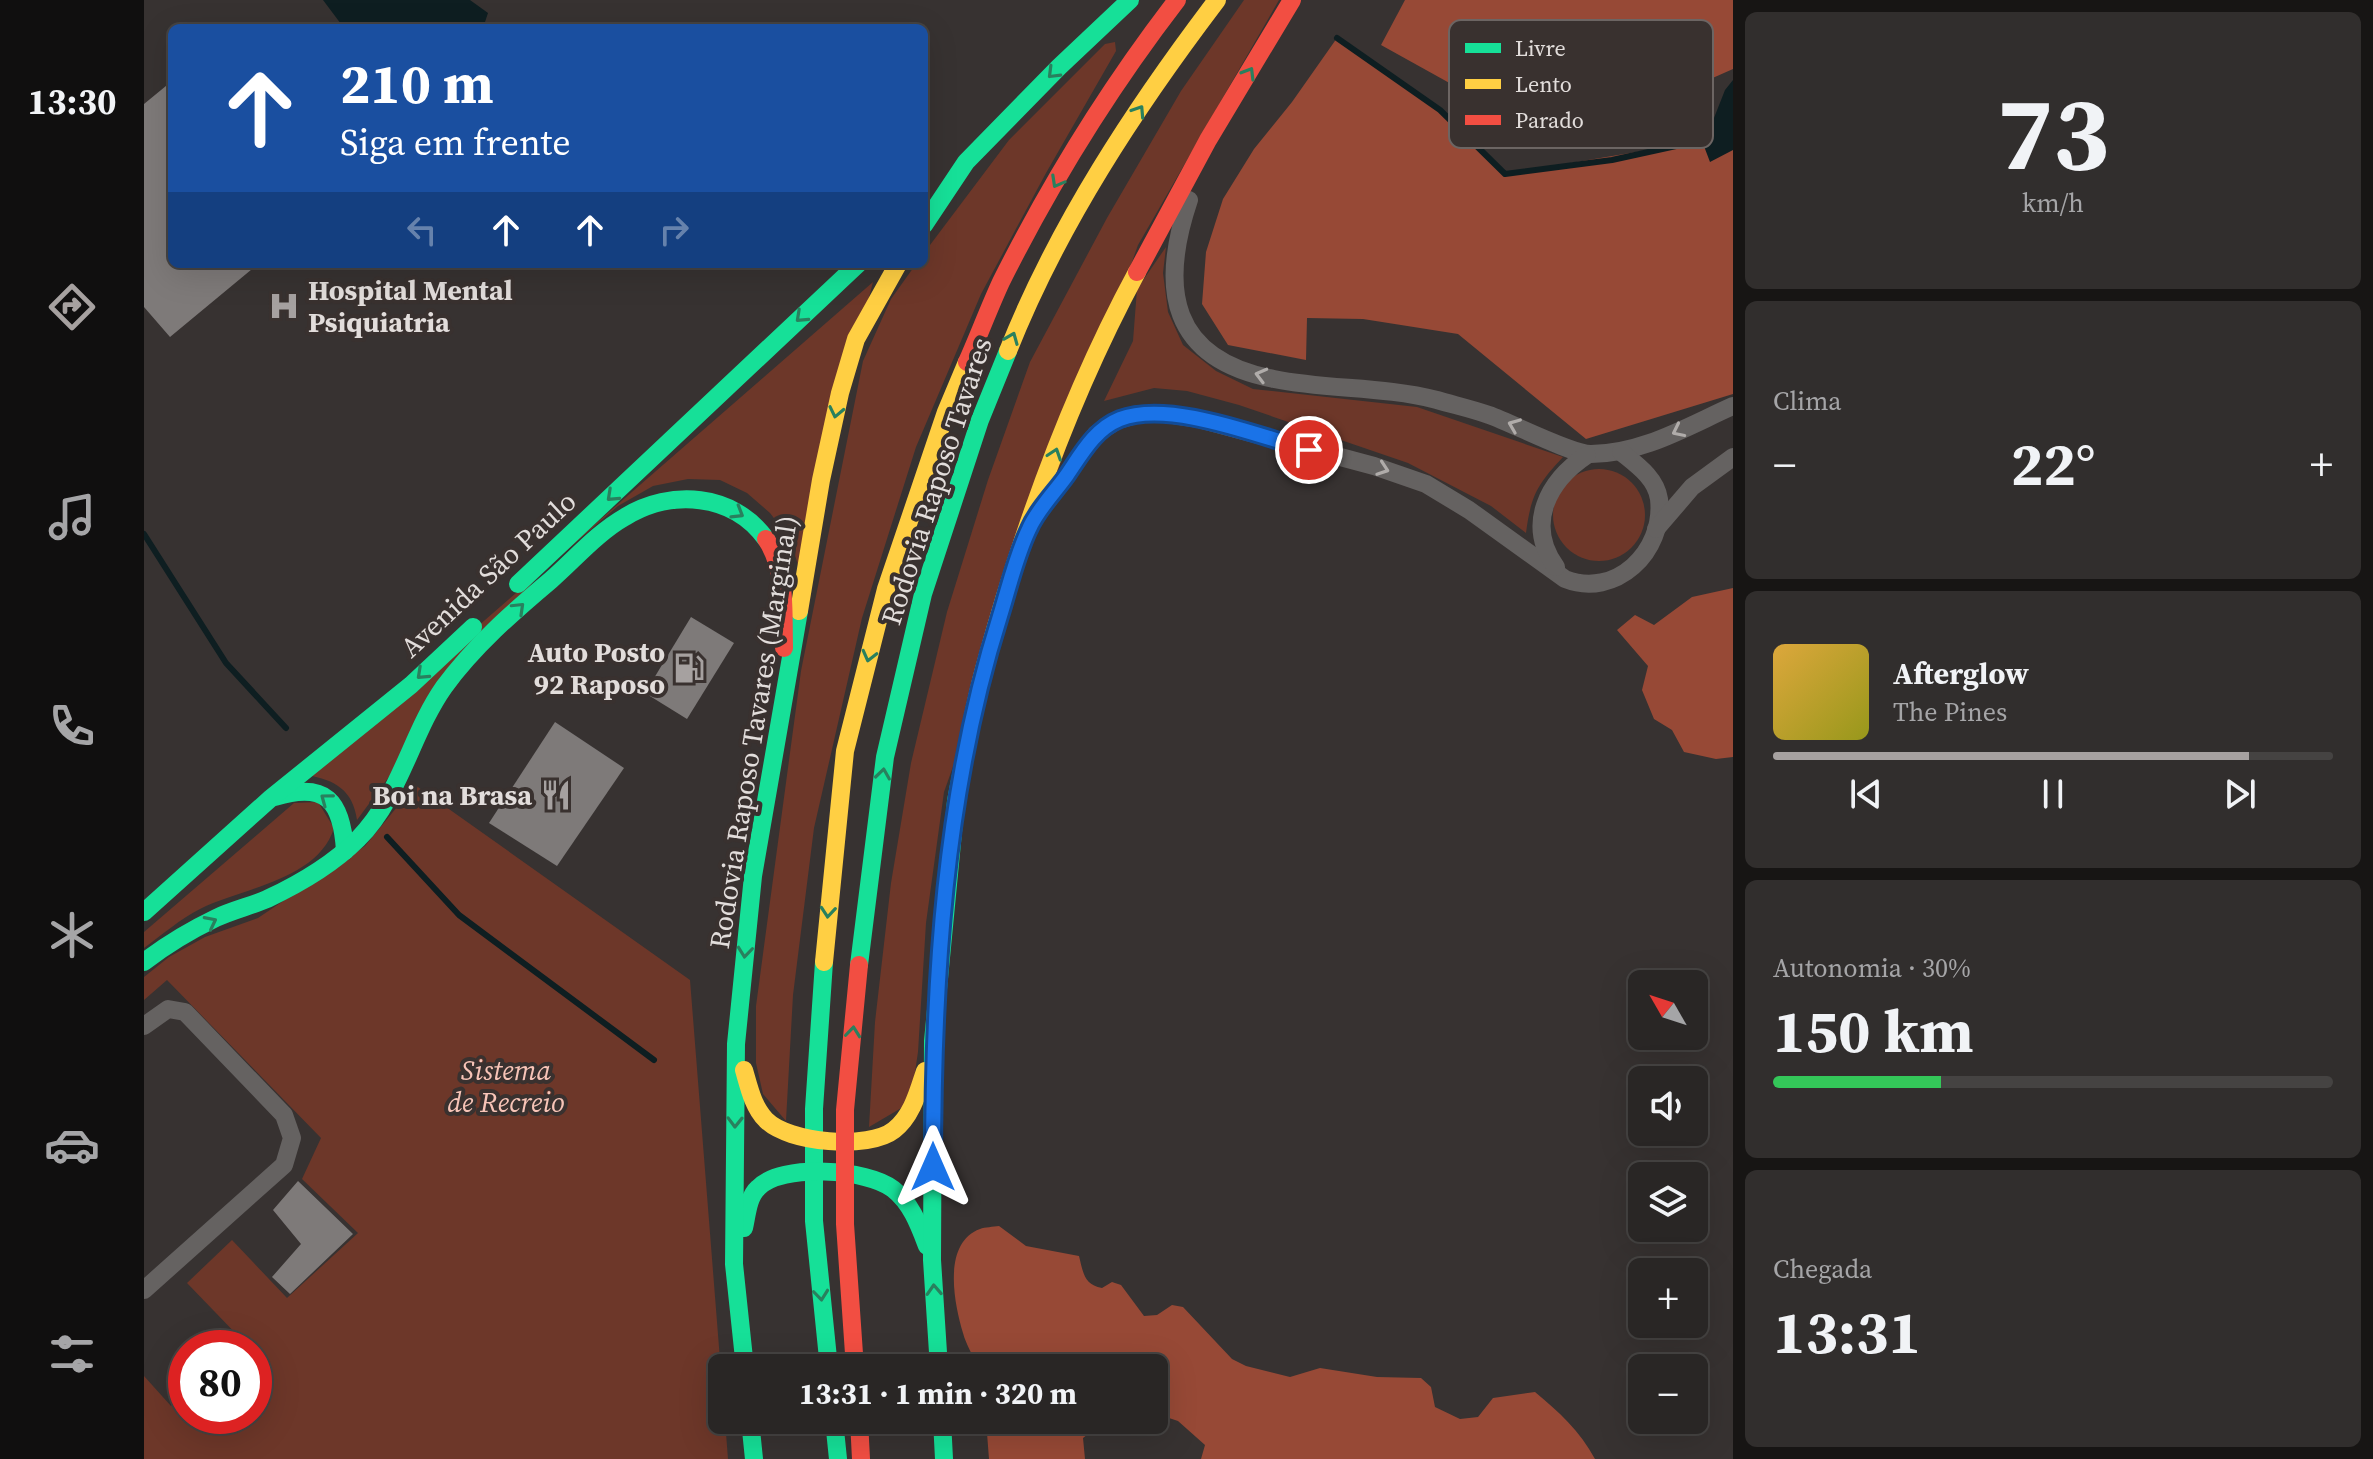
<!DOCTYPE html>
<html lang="pt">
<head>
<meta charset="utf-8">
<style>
	body { margin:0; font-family:"Source Serif 4",serif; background:#312e2d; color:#f1f3f6; height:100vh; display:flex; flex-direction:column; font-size:30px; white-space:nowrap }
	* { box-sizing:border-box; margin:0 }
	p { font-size:26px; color:#a5a5a7 }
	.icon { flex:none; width:44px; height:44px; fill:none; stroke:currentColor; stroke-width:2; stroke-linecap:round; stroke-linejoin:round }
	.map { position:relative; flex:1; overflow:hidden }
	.drawer { display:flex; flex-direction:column; gap:12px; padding:12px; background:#171514; width:640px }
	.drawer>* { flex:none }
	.banner { position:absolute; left:24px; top:24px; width:760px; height:244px; border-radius:12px; box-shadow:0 8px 32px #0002,0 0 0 2px #454342; background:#1a4fa0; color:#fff; overflow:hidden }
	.needle { width:52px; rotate:309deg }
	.controls { position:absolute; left:1484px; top:970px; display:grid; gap:16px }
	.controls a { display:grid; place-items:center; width:80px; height:80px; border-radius:12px; background:#292625; box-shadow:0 8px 32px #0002,0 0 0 2px #454342; font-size:40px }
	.speed { position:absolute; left:24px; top:1330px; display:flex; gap:16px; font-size:40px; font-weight:700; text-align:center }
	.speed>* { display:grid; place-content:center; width:104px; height:104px; border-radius:50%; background:#292625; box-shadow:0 8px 32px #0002,0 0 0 2px #454342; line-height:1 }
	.speed .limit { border:12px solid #d22; background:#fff; color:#111 }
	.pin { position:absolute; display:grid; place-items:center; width:68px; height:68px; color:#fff; margin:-34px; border:4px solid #fff; border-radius:50%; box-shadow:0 2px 8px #0007 }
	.me { position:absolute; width:88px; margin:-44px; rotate:0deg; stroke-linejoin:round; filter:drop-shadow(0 0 6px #0008) }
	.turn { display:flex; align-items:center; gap:28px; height:168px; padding:0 40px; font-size:36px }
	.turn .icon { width:104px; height:104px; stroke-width:2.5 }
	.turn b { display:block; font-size:56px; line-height:68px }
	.lanes { display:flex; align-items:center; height:76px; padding:0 40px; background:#0003; justify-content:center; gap:40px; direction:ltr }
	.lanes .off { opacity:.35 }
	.big { font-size:60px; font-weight:700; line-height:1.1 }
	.drawer .widget { flex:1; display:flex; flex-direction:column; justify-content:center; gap:12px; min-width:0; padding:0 28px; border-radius:12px; background:#312e2d }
	.drawer .dial { align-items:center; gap:0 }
	.dial b { font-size:104px; line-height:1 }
	.song { display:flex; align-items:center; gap:24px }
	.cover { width:96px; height:96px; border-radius:12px; background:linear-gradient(135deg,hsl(40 70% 55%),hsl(60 70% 35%)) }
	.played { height:8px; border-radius:4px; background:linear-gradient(90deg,#a6a1a0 85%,#454342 85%) }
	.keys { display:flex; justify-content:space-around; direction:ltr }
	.heat { display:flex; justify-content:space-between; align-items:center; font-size:44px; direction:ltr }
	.charge { height:12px; border-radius:6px; background:linear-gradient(90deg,#34c759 30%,#454342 0) }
	.trip { position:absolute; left:564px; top:1354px; width:460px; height:80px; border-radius:12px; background:#292625; box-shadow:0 8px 32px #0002,0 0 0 2px #454342; font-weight:700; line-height:80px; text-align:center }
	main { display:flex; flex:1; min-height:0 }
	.menu { display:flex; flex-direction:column; width:144px; justify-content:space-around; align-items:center; background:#100f0f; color:#a5a5a7 }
	.menu .icon { width:56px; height:56px }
	.menu .selected { color:#a6a1a0 }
	.menu b { font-size:36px; color:#f1f3f6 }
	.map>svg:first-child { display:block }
	.green { fill:#6d3729 }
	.forest { fill:#974936 }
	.water { fill:#0e1e21 }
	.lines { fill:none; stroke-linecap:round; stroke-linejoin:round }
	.stream { stroke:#0e1e21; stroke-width:6 }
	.building { fill:#7e7a79 }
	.street { stroke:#656261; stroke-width:18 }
	.fast { stroke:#16e098; stroke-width:18 }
	.slow { stroke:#ffcf43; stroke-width:18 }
	.jam { stroke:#f24e42; stroke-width:18 }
	.oneway { stroke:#29805e }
	.oneway2 { stroke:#b0acaa }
	.route-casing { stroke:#114b97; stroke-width:20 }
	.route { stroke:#1a73e8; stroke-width:14 }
	.labels { text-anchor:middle; stroke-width:8; stroke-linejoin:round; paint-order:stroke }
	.poi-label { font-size:28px; font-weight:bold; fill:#e2dddb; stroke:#39312f; text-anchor:end }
	.street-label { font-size:28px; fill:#e2dddb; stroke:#39312f }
	.park-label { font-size:28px; font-style:italic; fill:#f7c4b7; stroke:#39312f }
	.key { fill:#39312f; stroke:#6c6563; stroke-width:2 }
	.key-label { font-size:22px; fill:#e2dddb }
</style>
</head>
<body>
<main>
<nav class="menu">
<b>13:30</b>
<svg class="icon selected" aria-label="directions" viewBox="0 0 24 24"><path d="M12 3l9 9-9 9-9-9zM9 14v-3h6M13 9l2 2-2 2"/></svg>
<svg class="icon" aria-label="music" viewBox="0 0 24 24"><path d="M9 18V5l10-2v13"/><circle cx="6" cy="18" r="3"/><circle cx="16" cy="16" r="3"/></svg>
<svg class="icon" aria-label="phone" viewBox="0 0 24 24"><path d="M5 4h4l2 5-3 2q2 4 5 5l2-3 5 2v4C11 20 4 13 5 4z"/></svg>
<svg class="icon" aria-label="climate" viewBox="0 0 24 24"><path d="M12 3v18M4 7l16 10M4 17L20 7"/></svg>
<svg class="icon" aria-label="car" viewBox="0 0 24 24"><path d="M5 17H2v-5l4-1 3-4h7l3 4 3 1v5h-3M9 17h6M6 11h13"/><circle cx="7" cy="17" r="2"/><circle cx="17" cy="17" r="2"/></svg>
<svg class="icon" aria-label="filters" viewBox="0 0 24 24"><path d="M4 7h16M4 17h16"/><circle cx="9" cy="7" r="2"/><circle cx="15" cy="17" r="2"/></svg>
</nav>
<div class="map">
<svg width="1589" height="1459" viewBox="0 0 1589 1459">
	<rect width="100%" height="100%" fill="#373231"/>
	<!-- green -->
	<g class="green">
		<path d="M 1100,0 L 1135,0 L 994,245 L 800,792 L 782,923 L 774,1052 L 768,1092 L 759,1107 L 725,1127 L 731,1022 L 747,883 L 767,763 L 803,612 L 844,480 L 886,362 L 963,218 L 1037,91 Z"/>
		<path d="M 971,42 L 972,51 L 902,173 L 837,294 L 772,447 L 718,618 L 670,828 L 649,995 L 642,1121 L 619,1094 L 612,1063 L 612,1006 L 657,671 L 719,361 L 747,299 L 772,264 L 780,264 L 780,253 L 865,140 L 961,44 Z"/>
		<path d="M 1022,247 L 1019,273 L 1024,312 L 1039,345 L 1072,371 L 1109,389 L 1273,407 L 1419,457 C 1393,485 1387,495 1382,533 L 1347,506 L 1264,463 L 1095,405 L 1043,391 L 1010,388 L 960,401 L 989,341 L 993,289 Z"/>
		<path d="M 729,282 L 654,565 L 646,539 L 626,513 L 603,493 L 576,480 L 544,479 L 509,486 L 474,506 L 394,575 L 213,820 C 209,790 191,780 163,775 Z"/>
		<circle cx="1455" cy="515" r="46"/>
		<path d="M 271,785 L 546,980 L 578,1385 L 578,1420 L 581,1420 L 584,1459 L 0,1459 L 0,1376 L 27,1406 L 42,1392 L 42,1416 L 110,1416 L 110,1348 L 90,1348 L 98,1340 L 43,1283 L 88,1240 L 143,1298 L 214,1233 L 158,1179 L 177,1138 L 23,980 L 0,1000 L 0,977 L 25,957 L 61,937 L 114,918 L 221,846 Z"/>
		<path d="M 174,802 L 190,828 C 174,880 98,888 56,909 C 36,919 18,935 0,948 L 0,932 L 150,803 Z"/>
	</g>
	<!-- forest -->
	<g class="forest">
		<path d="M 1261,0 L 1589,0 L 1589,69 L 1417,145 L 1237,45 Z"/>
		<path d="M 1193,38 L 1296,110 L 1361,174 L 1558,141 L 1589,128 L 1589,394 L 1442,439 L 1314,334 L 1219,319 L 1163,318 L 1162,360 L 1084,345 L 1058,304 L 1062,252 L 1079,199 L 1110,149 L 1148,102 Z"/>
		<path d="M 1589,588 L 1589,757 L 1572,759 L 1540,752 L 1528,730 L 1510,719 L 1498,690 L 1504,666 L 1473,630 L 1491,615 L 1510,625 L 1548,597 Z"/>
		<path d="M 855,1226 L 882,1246 L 935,1256 C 939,1272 940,1285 958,1288 L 968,1282 L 977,1285 L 1000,1316 L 1013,1315 L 1028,1305 L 1039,1307 L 1088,1359 L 1102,1366 L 1146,1377 L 1176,1368 L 1233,1377 L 1277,1378 L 1287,1387 L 1291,1407 L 1316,1419 L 1334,1417 L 1349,1398 L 1391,1392 C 1415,1412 1436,1431 1451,1459 L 1057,1459 L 1061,1445 L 1034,1421 L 1010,1413 L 1010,1368 L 833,1368 C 830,1356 822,1345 819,1333 C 810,1303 798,1243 836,1229 C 841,1227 849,1227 855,1226 Z"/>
		<path d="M 842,1420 L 962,1420 L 939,1438 L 941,1459 L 845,1459 Z"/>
	</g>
	<!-- water -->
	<g class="water">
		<path d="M 179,0 L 326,0 L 344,13 L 339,28 L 200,28 Z"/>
		<path d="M 1589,80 L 1589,150 L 1566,162 L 1555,133 L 1570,118 L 1581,90 Z"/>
	</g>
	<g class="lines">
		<!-- stream -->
		<g class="stream">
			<path d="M 1193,38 L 1296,110 L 1361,174 L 1468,160 L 1564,139"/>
			<path d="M 0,534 L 82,663 L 142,728"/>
			<path d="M 243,837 L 315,915 L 510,1060"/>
		</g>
	</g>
	<!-- building -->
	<g class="building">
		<path d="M 28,81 L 28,264 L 114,264 L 26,337 L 0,307 L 0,104 Z"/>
		<path d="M 547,617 L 590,643 L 543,719 L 501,693 Z"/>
		<path d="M 411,722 L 480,768 L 413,866 L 345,823 Z"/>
		<path d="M 154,1181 L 209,1234 L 146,1294 L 128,1277 L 157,1244 L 129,1210 Z"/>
	</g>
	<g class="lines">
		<!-- street -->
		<g class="street">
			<path d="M 1045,200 C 1015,289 1026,359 1130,379 C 1184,390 1239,386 1293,400 C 1310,405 1328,409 1345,415 C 1368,423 1427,454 1447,454 C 1498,454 1544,426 1589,406"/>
			<path d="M 905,499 L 952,434 L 974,420 L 995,414 L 1023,414 L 1055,419 L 1230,466 L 1282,484 L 1325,510 L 1421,579 C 1471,599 1521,552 1515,499 C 1512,478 1493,465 1477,452"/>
			<path d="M 1512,529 L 1548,487 L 1589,457"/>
			<path d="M 1412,567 C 1381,524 1404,481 1443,455"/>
			<path d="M 0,1026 L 24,1009 L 41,1012 L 140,1115 L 148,1138 L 140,1165 L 0,1290"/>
		</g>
		<!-- fast -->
		<g class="fast">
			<path d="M 780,225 L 822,162 L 915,67 L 986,0"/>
			<path d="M 374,584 L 714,264"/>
			<path d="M 131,797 C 182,781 198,801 201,851"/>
			<path d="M 0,912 L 127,798 L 267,685 L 329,627"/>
			<path d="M 0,962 C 22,945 47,930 72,918 C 89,910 107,906 123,899 C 155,884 189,864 214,839 C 256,797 267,734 300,687 C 330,646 369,612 407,580 C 431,559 453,533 481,517 C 527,489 589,493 622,539"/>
			<path d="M 680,962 L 670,1109 L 670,1221 L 685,1368"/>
			<path d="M 715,965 L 741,757 L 779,594 L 836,420 L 864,351"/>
			<path d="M 600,1228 C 603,1215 604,1197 614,1188 C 637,1163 724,1169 749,1189 C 767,1203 775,1225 783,1246"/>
			<path d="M 601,1368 L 590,1264 L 592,1044 L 609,876 L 655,611"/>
			<path d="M 795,1368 L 788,1260 L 789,1041 L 812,801 L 818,770"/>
			<path d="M 606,1420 L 610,1459"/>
			<path d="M 690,1420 L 694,1459"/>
			<path d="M 798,1420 L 800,1459"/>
		</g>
		<!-- slow -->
		<g class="slow">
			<path d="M 864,351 C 914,225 991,108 1073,0"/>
			<path d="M 655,611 L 677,480 L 696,393 L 712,339 L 754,264"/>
			<path d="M 818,770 C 825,736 831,702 840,669 C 877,533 926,396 993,272"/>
			<path d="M 680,962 L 701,751 L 742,589 L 802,412 L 823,362"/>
			<path d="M 600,1070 C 605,1087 609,1107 622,1120 C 644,1143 725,1150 750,1130 C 768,1116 774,1092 781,1071"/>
		</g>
		<!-- jam -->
		<g class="jam">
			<path d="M 993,272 L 1064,140 L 1148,0"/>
			<path d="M 823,362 C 835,335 845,308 857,282 C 906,184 966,87 1033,0"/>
			<path d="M 622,539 C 643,570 639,612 640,648"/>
			<path d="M 711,1368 L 701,1224 L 701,1110 L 715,965"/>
			<path d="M 715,1420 L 717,1459"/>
		</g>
	</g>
	<!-- one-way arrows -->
	<defs><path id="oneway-chevron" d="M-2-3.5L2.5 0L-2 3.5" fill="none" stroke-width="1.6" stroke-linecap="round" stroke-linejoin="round" transform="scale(2)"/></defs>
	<g class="oneway">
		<use href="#oneway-chevron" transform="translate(909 73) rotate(135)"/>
		<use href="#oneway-chevron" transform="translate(1105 73) rotate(-59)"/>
		<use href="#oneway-chevron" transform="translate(995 111) rotate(-57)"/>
		<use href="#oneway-chevron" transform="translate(913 182) rotate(119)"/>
		<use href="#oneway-chevron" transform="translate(657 317) rotate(137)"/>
		<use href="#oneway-chevron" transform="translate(868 338) rotate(-68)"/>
		<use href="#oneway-chevron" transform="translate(692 412) rotate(102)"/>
		<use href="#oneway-chevron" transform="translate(911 454) rotate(-71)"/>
		<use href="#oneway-chevron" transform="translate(468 496) rotate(137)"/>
		<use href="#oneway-chevron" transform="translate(594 513) rotate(31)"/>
		<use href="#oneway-chevron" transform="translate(375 608) rotate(-44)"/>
		<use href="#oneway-chevron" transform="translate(725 656) rotate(104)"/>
		<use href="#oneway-chevron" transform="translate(278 674) rotate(137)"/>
		<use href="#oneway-chevron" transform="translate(739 774) rotate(-82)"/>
		<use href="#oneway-chevron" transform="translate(182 799) rotate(-143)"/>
		<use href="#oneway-chevron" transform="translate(684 912) rotate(95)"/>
		<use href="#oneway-chevron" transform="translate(67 922) rotate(-27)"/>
		<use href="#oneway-chevron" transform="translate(601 952) rotate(96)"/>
		<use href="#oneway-chevron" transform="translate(709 1032) rotate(-84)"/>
		<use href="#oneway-chevron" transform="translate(591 1122) rotate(91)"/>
		<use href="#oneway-chevron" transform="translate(790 1290) rotate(-93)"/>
		<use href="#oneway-chevron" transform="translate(677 1295) rotate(84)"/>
	</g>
	<g class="oneway2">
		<use href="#oneway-chevron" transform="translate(1117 375) rotate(-165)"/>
		<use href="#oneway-chevron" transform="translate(1370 425) rotate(-158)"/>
		<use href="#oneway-chevron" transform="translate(1534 431) rotate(154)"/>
		<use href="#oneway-chevron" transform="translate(1239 469) rotate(19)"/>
	</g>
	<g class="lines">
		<!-- route casing -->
		<g class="route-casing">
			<path id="route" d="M 789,1167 C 789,982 800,793 856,616 C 865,587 872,556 885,529 C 893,510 911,492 923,475 C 938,453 951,429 976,419 C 1026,400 1114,436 1165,450"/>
		</g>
		<!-- route -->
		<use href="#route" class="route"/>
	</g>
	<!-- icons -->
	<defs>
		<g id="hospital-bare" transform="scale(2.4)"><path d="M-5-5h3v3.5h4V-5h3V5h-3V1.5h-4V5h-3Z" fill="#a6a1a0" stroke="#39312f" stroke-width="2.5" paint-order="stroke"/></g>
		<g id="fuel-bare" transform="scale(2.4)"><path d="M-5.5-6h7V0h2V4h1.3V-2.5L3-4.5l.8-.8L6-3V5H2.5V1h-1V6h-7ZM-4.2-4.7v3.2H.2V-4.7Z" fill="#a6a1a0" stroke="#39312f" stroke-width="2.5" paint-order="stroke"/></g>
		<g id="restaurant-bare" transform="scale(2.4)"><path d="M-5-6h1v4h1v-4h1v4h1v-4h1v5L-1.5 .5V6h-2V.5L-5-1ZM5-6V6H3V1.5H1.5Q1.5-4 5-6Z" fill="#a6a1a0" stroke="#39312f" stroke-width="2.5" paint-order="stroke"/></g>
	</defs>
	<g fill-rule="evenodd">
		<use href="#hospital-bare" x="140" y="306"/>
		<use href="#fuel-bare" x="545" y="668"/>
		<use href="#restaurant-bare" x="412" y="795"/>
	</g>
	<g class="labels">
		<!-- poi labels -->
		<g class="poi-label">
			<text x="164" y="300" text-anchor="start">Hospital Mental<tspan x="164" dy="32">Psiquiatria</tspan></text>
			<text x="521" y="662">Auto Posto<tspan x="521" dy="32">92 Raposo</tspan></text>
			<text x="388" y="805">Boi na Brasa</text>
		</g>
		<!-- street labels -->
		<g class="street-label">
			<text transform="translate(792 481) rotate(-72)" y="10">Rodovia Raposo Tavares</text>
			<text transform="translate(344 574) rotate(-43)" y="10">Avenida São Paulo</text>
			<text transform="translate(609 732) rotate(-81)" y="10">Rodovia Raposo Tavares (Marginal)</text>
		</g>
		<!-- park labels -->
		<g class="park-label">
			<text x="362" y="1080">Sistema<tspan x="362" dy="32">de Recreio</tspan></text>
		</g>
	</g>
	<!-- legend -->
	<rect x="1305" y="20" width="264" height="128" rx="12" class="key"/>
	<rect x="1321" y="43" width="36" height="10" fill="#16e098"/>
	<rect x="1321" y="79" width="36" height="10" fill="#ffcf43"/>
	<rect x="1321" y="115" width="36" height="10" fill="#f24e42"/>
	<g class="key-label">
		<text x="1371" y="56">Livre</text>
		<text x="1371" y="92">Lento</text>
		<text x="1371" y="128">Parado</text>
	</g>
</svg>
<div class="controls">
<a><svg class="needle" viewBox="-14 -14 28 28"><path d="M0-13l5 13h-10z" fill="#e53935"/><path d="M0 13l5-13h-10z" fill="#a5a5a7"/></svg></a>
<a><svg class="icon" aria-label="sound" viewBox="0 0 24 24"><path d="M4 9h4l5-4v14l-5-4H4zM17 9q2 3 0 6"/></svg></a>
<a><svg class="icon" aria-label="layers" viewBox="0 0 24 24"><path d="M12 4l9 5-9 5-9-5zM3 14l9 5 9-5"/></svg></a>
<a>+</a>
<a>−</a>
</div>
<div class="speed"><div class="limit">80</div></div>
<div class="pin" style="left:1165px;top:450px;background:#d93025"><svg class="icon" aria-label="arrive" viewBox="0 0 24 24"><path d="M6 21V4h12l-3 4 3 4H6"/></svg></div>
<svg class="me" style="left:789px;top:1167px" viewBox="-20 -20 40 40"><path d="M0-17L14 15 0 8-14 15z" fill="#1a73e8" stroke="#fff" stroke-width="4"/></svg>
<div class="trip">13:31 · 1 min · 320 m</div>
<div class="banner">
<div class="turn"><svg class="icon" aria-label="ahead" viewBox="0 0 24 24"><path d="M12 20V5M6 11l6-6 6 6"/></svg><div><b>210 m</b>Siga em frente</div></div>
<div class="lanes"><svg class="icon off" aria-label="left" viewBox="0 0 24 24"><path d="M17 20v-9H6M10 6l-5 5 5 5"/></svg><svg class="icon" aria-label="ahead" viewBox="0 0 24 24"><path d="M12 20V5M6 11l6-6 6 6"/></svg><svg class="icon" aria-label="ahead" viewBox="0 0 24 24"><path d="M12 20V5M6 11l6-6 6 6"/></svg><svg class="icon off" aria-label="right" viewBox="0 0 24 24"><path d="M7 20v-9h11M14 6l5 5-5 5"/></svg></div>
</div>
</div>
<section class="drawer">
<div class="widget dial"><b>73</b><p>km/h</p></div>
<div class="widget"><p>Clima</p>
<div class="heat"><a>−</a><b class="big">22°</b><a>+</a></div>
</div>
<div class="widget">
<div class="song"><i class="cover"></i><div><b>Afterglow</b><p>The Pines</p></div></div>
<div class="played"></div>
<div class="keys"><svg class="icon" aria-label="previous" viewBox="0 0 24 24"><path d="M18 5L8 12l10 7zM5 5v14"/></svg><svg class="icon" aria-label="pause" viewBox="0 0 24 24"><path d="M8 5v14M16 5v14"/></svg><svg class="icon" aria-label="next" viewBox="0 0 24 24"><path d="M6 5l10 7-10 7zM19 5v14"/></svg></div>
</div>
<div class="widget"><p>Autonomia · 30%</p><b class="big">150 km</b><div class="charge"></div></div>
<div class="widget"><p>Chegada</p><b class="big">13:31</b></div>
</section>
</main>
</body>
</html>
